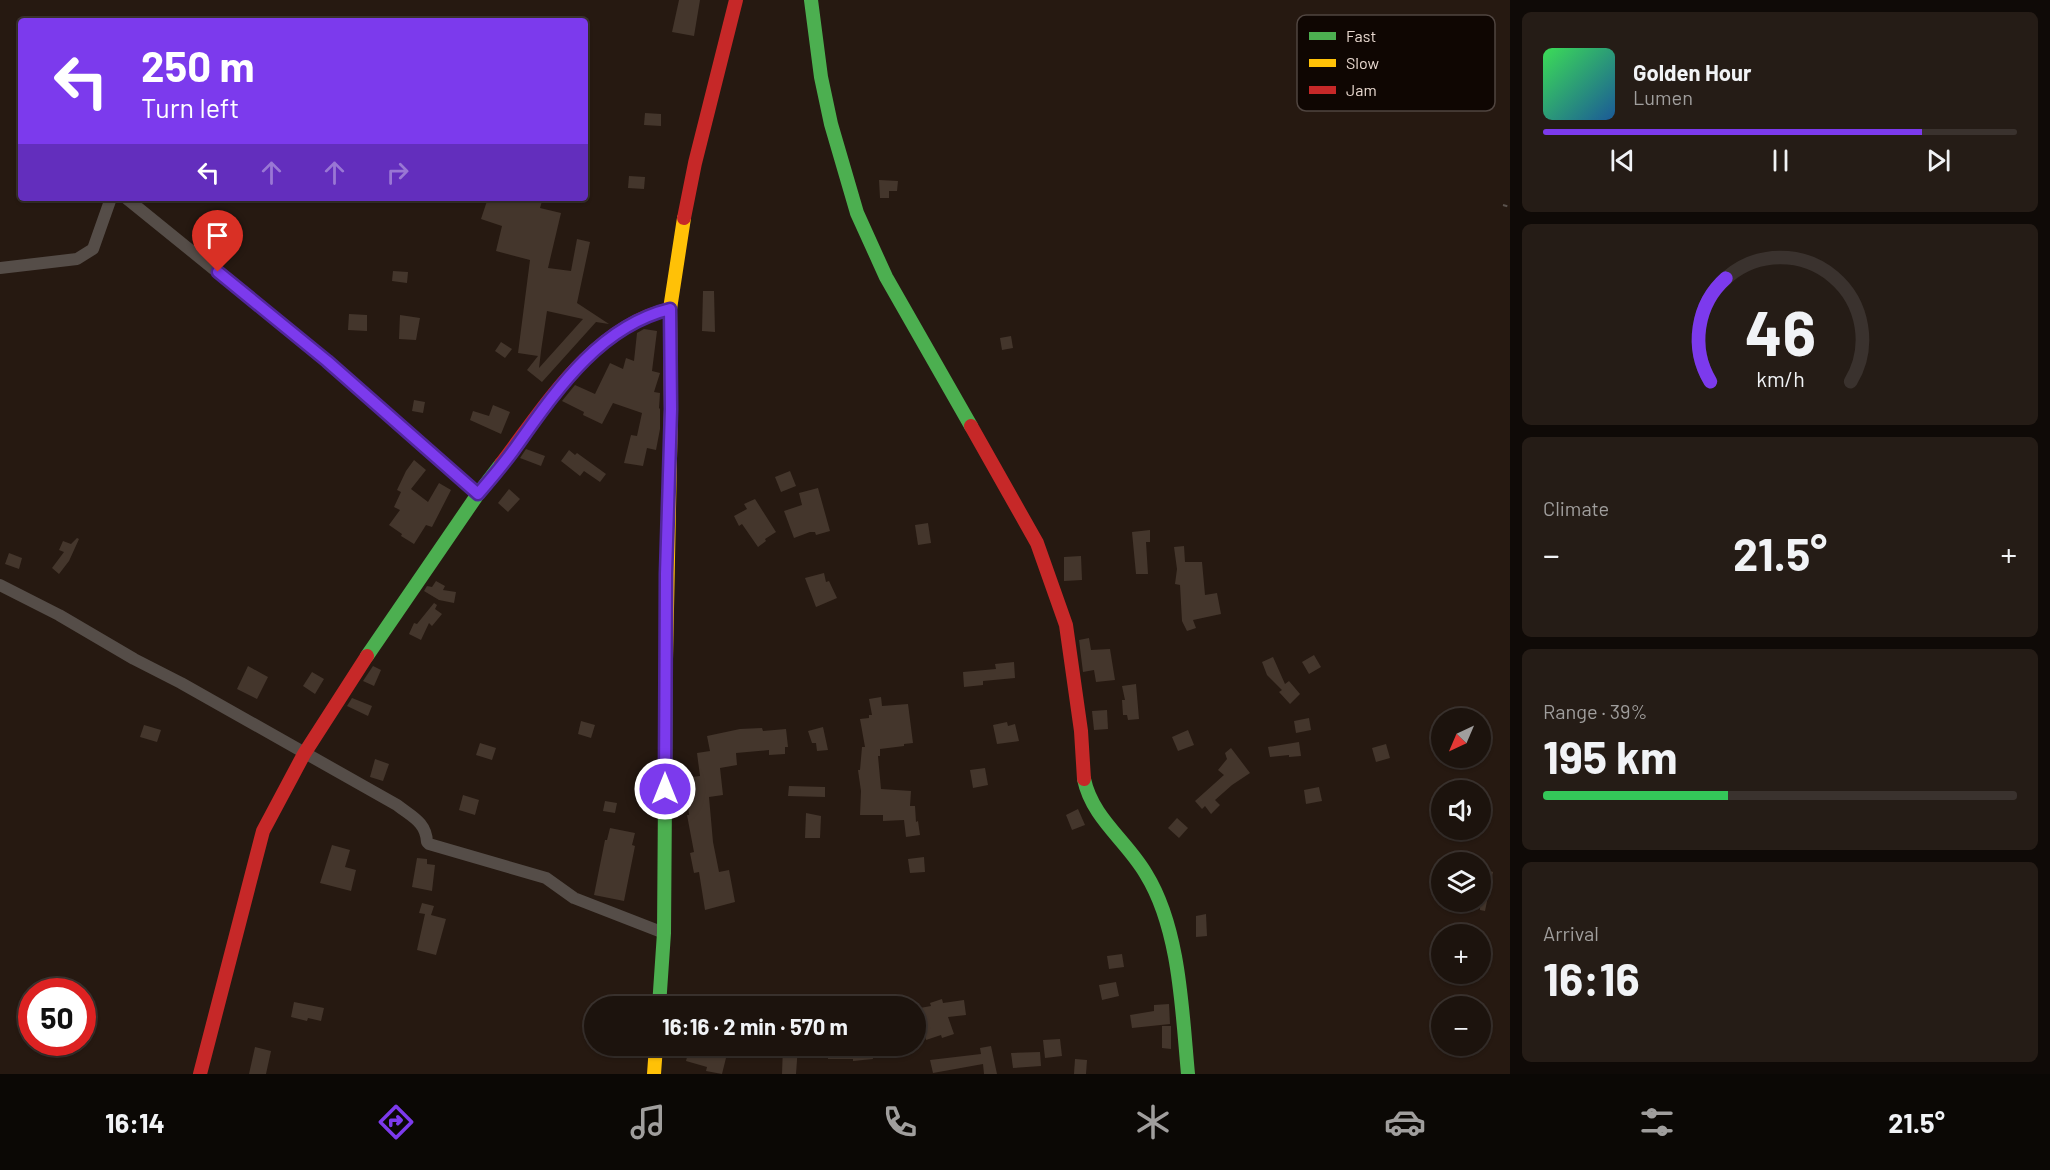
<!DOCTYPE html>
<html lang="en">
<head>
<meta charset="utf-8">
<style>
	body { margin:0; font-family:Barlow,sans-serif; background:#251c16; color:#f1f3f6; height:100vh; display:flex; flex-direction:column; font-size:22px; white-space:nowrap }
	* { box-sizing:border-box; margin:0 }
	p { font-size:20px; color:#a09e9d }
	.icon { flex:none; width:33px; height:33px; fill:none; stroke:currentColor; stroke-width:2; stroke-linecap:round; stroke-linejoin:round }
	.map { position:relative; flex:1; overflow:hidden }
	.panel { display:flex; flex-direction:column; gap:12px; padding:12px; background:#0f0a07; width:540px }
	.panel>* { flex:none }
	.guide { position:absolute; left:18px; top:18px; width:570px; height:183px; border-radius:6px; box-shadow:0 2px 4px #0004,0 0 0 2px #3a322e; background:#7c3aed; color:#fff; overflow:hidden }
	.needle { width:39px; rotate:224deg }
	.buttons { position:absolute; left:1431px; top:708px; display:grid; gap:12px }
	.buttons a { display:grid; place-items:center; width:60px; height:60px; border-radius:50%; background:#1c130d; box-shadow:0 2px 4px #0004,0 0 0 2px #3a322e; font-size:30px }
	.speed { position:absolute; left:18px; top:978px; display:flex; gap:12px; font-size:30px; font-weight:700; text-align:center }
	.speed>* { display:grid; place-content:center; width:78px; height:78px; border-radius:50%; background:#1c130d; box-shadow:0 2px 4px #0004,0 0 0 2px #3a322e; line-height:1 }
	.speed .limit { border:9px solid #d22; background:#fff; color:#111 }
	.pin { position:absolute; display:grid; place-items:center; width:51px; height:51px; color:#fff; margin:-62px -26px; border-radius:50% 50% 50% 0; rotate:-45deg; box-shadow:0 0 6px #0007 }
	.pin .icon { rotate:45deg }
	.me { position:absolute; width:66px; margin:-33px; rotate:0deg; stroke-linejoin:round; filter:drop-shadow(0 0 4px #0008) }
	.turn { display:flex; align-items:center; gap:21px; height:126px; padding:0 24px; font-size:27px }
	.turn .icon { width:78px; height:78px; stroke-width:2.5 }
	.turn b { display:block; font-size:42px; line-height:51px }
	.lanes { display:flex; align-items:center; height:57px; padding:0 24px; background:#0003; justify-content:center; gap:30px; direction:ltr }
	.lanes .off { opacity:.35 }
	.big { font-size:45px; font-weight:700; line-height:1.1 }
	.panel .widget { flex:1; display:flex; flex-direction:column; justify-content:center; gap:9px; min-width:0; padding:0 21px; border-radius:9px; background:#251c16 }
	.panel .dial { align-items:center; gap:0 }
	.dial svg { height:156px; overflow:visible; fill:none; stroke:#3a322e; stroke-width:7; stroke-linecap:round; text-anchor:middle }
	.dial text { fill:#f1f3f6; stroke:none }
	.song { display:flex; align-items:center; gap:18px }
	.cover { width:72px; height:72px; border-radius:9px; background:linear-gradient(135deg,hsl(130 70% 55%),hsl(210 70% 35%)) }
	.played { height:6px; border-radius:3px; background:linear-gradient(90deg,#7c3aed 80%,#3a322e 80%) }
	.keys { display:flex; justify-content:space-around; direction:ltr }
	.heat { display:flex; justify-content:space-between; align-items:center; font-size:33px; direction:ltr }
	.charge { height:9px; border-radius:4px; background:linear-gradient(90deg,#34c759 39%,#3a322e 0) }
	.trip { position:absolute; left:584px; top:996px; width:342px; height:60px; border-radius:30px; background:#1c130d; box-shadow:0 2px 4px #0004,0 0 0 2px #3a322e; font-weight:700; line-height:60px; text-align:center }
	.tabs { display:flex; height:96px; justify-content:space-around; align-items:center; background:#0b0805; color:#a09e9d }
	.tabs .icon { width:42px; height:42px }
	.tabs .on { color:#7c3aed }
	.tabs b { font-size:27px; color:#f1f3f6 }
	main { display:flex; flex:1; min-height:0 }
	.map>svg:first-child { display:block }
	.building { fill:#44362c; fill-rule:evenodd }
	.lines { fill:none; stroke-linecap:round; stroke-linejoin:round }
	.path { stroke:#5a524d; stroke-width:2; stroke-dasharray:4.5 4.5; stroke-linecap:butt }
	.street { stroke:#554d48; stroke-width:12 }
	.fast { stroke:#4caf50; stroke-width:14 }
	.slow { stroke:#ffc107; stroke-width:14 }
	.jam { stroke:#c62828; stroke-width:14 }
	.route-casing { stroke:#51269a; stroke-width:15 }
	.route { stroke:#7c3aed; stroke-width:10 }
	.key { fill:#0f0602; stroke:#504540; stroke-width:1.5 }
	.key-label { font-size:16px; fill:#e9d9d0 }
</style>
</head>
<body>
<main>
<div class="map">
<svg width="1510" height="1074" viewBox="0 0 1510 1074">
	<rect width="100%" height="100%" fill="#261911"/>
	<!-- building -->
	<g class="building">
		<path d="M 679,0 L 700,0 L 694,36 L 672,32 Z"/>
		<path d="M 645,113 L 661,114 L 661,126 L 644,125 Z"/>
		<path d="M 629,176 L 645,177 L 644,189 L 628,188 Z"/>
		<path d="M 879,180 L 898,181 L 897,191 L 889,191 L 889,198 L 880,198 Z"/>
		<path d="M 488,198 L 543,198 L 540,208 L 561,213 L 548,268 L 571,271 L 577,239 L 590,242 L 577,303 L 609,324 L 596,322 L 542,382 L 527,370 L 538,356 L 518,353 L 530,260 L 496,251 L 502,226 L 481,219 ZM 547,311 L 583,319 L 539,368 L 541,351 Z"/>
		<path d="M 393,271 L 408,272 L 407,283 L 392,281 Z"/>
		<path d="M 703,291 L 714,291 L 715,332 L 702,331 Z"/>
		<path d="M 349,314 L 367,315 L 367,331 L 348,330 Z"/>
		<path d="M 400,315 L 420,318 L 416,340 L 399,339 Z"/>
		<path d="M 644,329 L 657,331 L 652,371 L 660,373 L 654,392 L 660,393 L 659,408 L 660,409 L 660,429 L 656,450 L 647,448 L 643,466 L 624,463 L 631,435 L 637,436 L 642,413 L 613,403 L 602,424 L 583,415 L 584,412 L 562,401 L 575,385 L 595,394 L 610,363 L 623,369 L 626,358 L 634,361 L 637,333 Z"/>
		<path d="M 1011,336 L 1013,348 L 1002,350 L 1000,338 Z"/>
		<path d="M 501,342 L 512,349 L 505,358 L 495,351 Z"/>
		<path d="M 414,400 L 425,402 L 423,413 L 412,411 Z"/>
		<path d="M 493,405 L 510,412 L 501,434 L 470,420 L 473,411 L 489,416 Z"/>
		<path d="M 526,449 L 545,456 L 541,466 L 520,458 Z"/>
		<path d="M 569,450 L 575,455 L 577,453 L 606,474 L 600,482 L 584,471 L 580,476 L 561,461 Z"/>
		<path d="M 414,460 L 426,470 L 411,489 L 428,502 L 439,483 L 451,490 L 432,527 L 426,525 L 414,544 L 401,536 L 402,534 L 389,525 L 400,510 L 394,507 L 401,492 L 397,490 L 406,471 Z"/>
		<path d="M 790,471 L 796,486 L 781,492 L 775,477 Z"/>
		<path d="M 818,488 L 830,531 L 816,535 L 815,532 L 810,532 L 794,538 L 784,511 L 802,505 L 799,493 Z"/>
		<path d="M 509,489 L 520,499 L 508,512 L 498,503 Z"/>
		<path d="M 755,499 L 776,532 L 765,539 L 766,541 L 758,547 L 742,524 L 739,526 L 734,516 L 747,509 L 744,504 Z"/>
		<path d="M 928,523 L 931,543 L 918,545 L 915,525 Z"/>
		<path d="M 1150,530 L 1150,542 L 1146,542 L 1148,574 L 1136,574 L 1132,532 Z"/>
		<path d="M 77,538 L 79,539 L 69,561 L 59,574 L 52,568 L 64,552 L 59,550 L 63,541 L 71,544 Z"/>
		<path d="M 1184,546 L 1185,562 L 1202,562 L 1205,595 L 1217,593 L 1221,614 L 1193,620 L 1196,628 L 1187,631 L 1182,621 L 1180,585 L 1175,584 L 1177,569 L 1174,547 Z"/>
		<path d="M 9,553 L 22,558 L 19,569 L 5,564 Z"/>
		<path d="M 1081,556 L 1082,580 L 1064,581 L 1064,557 Z"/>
		<path d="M 824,573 L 826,582 L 829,581 L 837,598 L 816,607 L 805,578 Z"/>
		<path d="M 436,581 L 445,586 L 443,590 L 456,592 L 454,603 L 439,600 L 424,591 L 427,586 L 432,587 Z"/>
		<path d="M 434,603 L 437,605 L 435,609 L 442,614 L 432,626 L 429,623 L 421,640 L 409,634 L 414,623 L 417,624 Z"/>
		<path d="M 1089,638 L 1091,650 L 1110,649 L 1115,680 L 1096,682 L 1094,670 L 1083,672 L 1079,640 Z"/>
		<path d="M 1314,655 L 1321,667 L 1309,674 L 1302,662 Z"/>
		<path d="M 1273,657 L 1285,684 L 1289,681 L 1300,694 L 1290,704 L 1279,692 L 1282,690 L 1267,675 L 1262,662 Z"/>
		<path d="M 1014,662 L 1015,678 L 983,681 L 983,685 L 964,687 L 963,672 L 996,669 L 995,664 Z"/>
		<path d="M 248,666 L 268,677 L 257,699 L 237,689 Z"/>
		<path d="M 373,666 L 381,670 L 374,686 L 363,681 Z"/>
		<path d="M 312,672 L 324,679 L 315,694 L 303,686 Z"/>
		<path d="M 1136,684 L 1139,719 L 1128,720 L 1127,715 L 1123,715 L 1122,700 L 1125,700 L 1122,686 Z"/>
		<path d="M 881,697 L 882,706 L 908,704 L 913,743 L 904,744 L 904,746 L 880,749 L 880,756 L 878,756 L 881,789 L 911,791 L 910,806 L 915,806 L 916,822 L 918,821 L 920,835 L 906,837 L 904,820 L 883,821 L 883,815 L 860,815 L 861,791 L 858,770 L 860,770 L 862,747 L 865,747 L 860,719 L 869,718 L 869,715 L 872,715 L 869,699 Z"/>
		<path d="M 352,698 L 372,706 L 368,716 L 347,706 Z"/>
		<path d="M 1107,710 L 1108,729 L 1094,730 L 1092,711 Z"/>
		<path d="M 1309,718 L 1311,730 L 1296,733 L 1294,721 Z"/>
		<path d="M 581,721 L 595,725 L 591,738 L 578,734 Z"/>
		<path d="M 1007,722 L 1008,726 L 1015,724 L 1019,741 L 997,744 L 993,725 Z"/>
		<path d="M 144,725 L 161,730 L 157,742 L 140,737 Z"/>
		<path d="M 823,727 L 828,750 L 817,751 L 816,743 L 812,743 L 808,731 Z"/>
		<path d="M 762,728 L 763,731 L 786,729 L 788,747 L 785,747 L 785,754 L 769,755 L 769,750 L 736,753 L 737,765 L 720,768 L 723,795 L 709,797 L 713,842 L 719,872 L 729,870 L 735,902 L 705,910 L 699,872 L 694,873 L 690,853 L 694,852 L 687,815 L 689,815 L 687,793 L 693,792 L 692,777 L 700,776 L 697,753 L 710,751 L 707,736 L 740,729 Z"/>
		<path d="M 1188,730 L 1194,745 L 1178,751 L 1172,737 Z"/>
		<path d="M 1299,742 L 1301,756 L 1289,757 L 1289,755 L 1270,757 L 1268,747 Z"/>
		<path d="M 480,743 L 496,748 L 492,760 L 476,755 Z"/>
		<path d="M 1386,744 L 1390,758 L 1376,762 L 1372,748 Z"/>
		<path d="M 1231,748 L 1250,773 L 1232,785 L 1215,800 L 1220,805 L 1211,814 L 1205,806 L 1202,809 L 1195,801 L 1224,775 L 1218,770 L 1227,759 L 1225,753 Z"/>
		<path d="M 375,759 L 389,764 L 383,781 L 370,777 Z"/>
		<path d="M 985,768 L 988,785 L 973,788 L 970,770 Z"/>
		<path d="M 789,786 L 825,787 L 825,797 L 788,796 Z"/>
		<path d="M 1319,787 L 1322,801 L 1306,804 L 1304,790 Z"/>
		<path d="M 463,795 L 479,800 L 475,815 L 459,810 Z"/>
		<path d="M 605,801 L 617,803 L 615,813 L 603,811 Z"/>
		<path d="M 1078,809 L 1085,825 L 1072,830 L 1066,815 Z"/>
		<path d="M 806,813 L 821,816 L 820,838 L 805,838 Z"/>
		<path d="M 1177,818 L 1188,828 L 1179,838 L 1168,828 Z"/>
		<path d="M 610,828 L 635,833 L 632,845 L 635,846 L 624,901 L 594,895 L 605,840 L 607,840 Z"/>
		<path d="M 332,845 L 350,850 L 345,867 L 356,870 L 351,891 L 320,883 Z"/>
		<path d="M 924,857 L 925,872 L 910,873 L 908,859 Z"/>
		<path d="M 417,858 L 427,859 L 427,864 L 435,865 L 432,891 L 412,887 Z"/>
		<path d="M 1480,867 L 1493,872 L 1485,911 L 1480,910 Z"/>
		<path d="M 422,903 L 434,906 L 431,915 L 446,919 L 436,955 L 417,950 L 425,914 L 419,913 Z"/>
		<path d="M 1206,914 L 1207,936 L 1196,937 L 1196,916 Z"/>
		<path d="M 1122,954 L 1124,967 L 1109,969 L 1107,956 Z"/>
		<path d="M 1116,982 L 1119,996 L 1102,1000 L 1099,985 Z"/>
		<path d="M 942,999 L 943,1003 L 964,1000 L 966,1015 L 948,1017 L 954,1034 L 942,1038 L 941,1035 L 926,1040 L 920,1008 L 931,1006 L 930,1003 Z"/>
		<path d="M 294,1002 L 324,1008 L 321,1021 L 308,1018 L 307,1021 L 291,1017 Z"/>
		<path d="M 1169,1004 L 1170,1024 L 1132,1028 L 1130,1015 L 1154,1011 L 1154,1005 Z"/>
		<path d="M 1162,1026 L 1171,1026 L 1171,1049 L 1162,1048 Z"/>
		<path d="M 1060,1039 L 1062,1056 L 1045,1058 L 1043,1040 Z"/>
		<path d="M 690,1046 L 729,1046 L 722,1074 L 706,1071 L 707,1067 L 686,1061 Z"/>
		<path d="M 783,1046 L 798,1046 L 796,1074 L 782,1074 Z"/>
		<path d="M 828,1046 L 872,1046 L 873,1059 L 853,1061 L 853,1059 L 828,1059 Z"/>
		<path d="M 991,1046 L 997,1074 L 984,1074 L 983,1064 L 933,1073 L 930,1060 L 981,1054 L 980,1048 Z"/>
		<path d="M 255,1047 L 271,1051 L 266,1074 L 249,1074 Z"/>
		<path d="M 1040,1052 L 1041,1066 L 1013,1068 L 1011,1053 Z"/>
		<path d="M 1075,1059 L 1087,1060 L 1086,1074 L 1074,1074 Z"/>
	</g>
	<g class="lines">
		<!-- path -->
		<path class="path" d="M 1503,205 L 1510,207"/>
		<!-- street -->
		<g class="street">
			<path d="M 126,198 L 327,361 L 478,494"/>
			<path d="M 0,268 L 77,259 L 93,249 L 111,198"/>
			<path d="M 0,585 L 59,615 L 134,659 L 181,683 L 397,805 C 412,817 426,822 427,842 L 429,844 L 546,878 L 574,898 L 664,933"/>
		</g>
		<!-- fast -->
		<g class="fast">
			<path d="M 811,0 L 821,77 L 831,124 L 857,213 L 886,277 L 971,426"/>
			<path d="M 367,656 L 478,494 L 501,464"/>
			<path d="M 1084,779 C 1092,818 1127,841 1146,874 C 1180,929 1182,1011 1188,1074"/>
			<path d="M 659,1006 L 664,933 L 666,659"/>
		</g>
		<!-- slow -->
		<g class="slow">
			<path d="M 666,659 L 671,409 L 670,309 L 684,218"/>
			<path d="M 654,1074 L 656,1046"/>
		</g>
		<!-- jam -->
		<g class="jam">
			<path d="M 684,218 L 695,163 L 736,0"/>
			<path d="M 971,426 L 1037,543 L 1066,625 L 1081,731 L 1084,779"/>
			<path d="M 501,464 C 546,405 593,327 670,309"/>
			<path d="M 200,1074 L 263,831 L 304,754 L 367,656"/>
		</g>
	</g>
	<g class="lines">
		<!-- route casing -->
		<g class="route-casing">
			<path id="route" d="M 218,272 L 327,361 L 478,494 C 490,480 502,466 513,451 C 554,394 597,327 670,309 L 671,409 L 666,574 L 665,789"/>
		</g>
		<!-- route -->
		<use href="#route" class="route"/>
	</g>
	<!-- legend -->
	<rect x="1297" y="15" width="198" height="96" rx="9" class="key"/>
	<rect x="1309" y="32" width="27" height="8" fill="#4caf50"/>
	<rect x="1309" y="59" width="27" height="8" fill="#ffc107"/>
	<rect x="1309" y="86" width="27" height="8" fill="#c62828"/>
	<g class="key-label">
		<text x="1346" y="42">Fast</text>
		<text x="1346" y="69">Slow</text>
		<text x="1346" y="96">Jam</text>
	</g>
</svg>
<div class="buttons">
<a><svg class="needle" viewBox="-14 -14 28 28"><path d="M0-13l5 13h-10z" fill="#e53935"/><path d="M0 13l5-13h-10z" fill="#a09e9d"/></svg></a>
<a><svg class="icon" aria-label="sound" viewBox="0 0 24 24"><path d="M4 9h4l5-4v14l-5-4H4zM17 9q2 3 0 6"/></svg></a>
<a><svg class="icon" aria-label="layers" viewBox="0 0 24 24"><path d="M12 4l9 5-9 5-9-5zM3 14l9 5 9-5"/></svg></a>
<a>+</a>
<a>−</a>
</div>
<div class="speed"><div class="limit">50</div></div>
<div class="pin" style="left:218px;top:272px;background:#d93025"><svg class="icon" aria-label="arrive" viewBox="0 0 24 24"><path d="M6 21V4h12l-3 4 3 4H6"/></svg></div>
<svg class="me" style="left:665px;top:789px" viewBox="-20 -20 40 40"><circle r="17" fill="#7c3aed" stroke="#fff" stroke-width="3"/><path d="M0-11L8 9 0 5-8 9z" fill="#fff"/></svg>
<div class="trip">16:16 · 2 min · 570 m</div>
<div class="guide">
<div class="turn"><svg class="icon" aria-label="left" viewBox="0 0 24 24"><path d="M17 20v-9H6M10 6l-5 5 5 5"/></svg><div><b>250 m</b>Turn left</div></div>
<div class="lanes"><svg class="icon" aria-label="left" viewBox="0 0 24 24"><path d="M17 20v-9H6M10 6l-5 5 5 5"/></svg><svg class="icon off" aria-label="ahead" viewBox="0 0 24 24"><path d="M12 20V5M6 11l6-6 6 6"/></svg><svg class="icon off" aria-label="ahead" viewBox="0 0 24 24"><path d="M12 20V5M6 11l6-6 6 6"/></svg><svg class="icon off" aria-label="right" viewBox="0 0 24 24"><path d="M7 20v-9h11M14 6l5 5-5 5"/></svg></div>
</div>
</div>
<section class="panel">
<div class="widget">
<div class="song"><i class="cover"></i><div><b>Golden Hour</b><p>Lumen</p></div></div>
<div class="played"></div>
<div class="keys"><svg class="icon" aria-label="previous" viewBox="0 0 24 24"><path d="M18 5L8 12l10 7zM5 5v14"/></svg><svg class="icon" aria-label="pause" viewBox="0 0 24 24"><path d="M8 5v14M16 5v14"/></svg><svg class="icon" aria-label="next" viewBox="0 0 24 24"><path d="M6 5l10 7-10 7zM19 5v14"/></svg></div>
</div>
<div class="widget dial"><svg viewBox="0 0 100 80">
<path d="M14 69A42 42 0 1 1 86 69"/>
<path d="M14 69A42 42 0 0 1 22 16" stroke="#7c3aed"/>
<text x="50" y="56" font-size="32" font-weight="700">46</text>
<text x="50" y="72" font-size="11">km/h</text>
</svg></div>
<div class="widget"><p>Climate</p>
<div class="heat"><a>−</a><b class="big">21.5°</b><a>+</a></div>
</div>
<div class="widget"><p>Range · 39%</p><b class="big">195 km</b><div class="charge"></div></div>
<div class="widget"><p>Arrival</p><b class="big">16:16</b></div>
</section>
</main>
<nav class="tabs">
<b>16:14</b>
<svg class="icon on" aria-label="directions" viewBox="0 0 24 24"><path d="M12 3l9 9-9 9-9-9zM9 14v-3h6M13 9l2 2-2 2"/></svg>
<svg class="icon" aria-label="music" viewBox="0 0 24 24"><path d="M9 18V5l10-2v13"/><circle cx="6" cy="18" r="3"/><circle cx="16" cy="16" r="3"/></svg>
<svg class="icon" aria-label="phone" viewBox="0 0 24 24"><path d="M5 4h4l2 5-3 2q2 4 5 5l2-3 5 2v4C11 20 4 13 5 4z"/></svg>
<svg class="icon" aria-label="climate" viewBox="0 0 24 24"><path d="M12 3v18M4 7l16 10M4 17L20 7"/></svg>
<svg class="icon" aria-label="car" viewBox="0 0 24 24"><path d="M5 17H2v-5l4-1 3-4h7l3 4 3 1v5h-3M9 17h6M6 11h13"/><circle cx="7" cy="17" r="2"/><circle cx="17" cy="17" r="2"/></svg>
<svg class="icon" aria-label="filters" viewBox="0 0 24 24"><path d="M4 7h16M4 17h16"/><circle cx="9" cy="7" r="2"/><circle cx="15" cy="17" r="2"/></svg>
<b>21.5°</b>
</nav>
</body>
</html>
